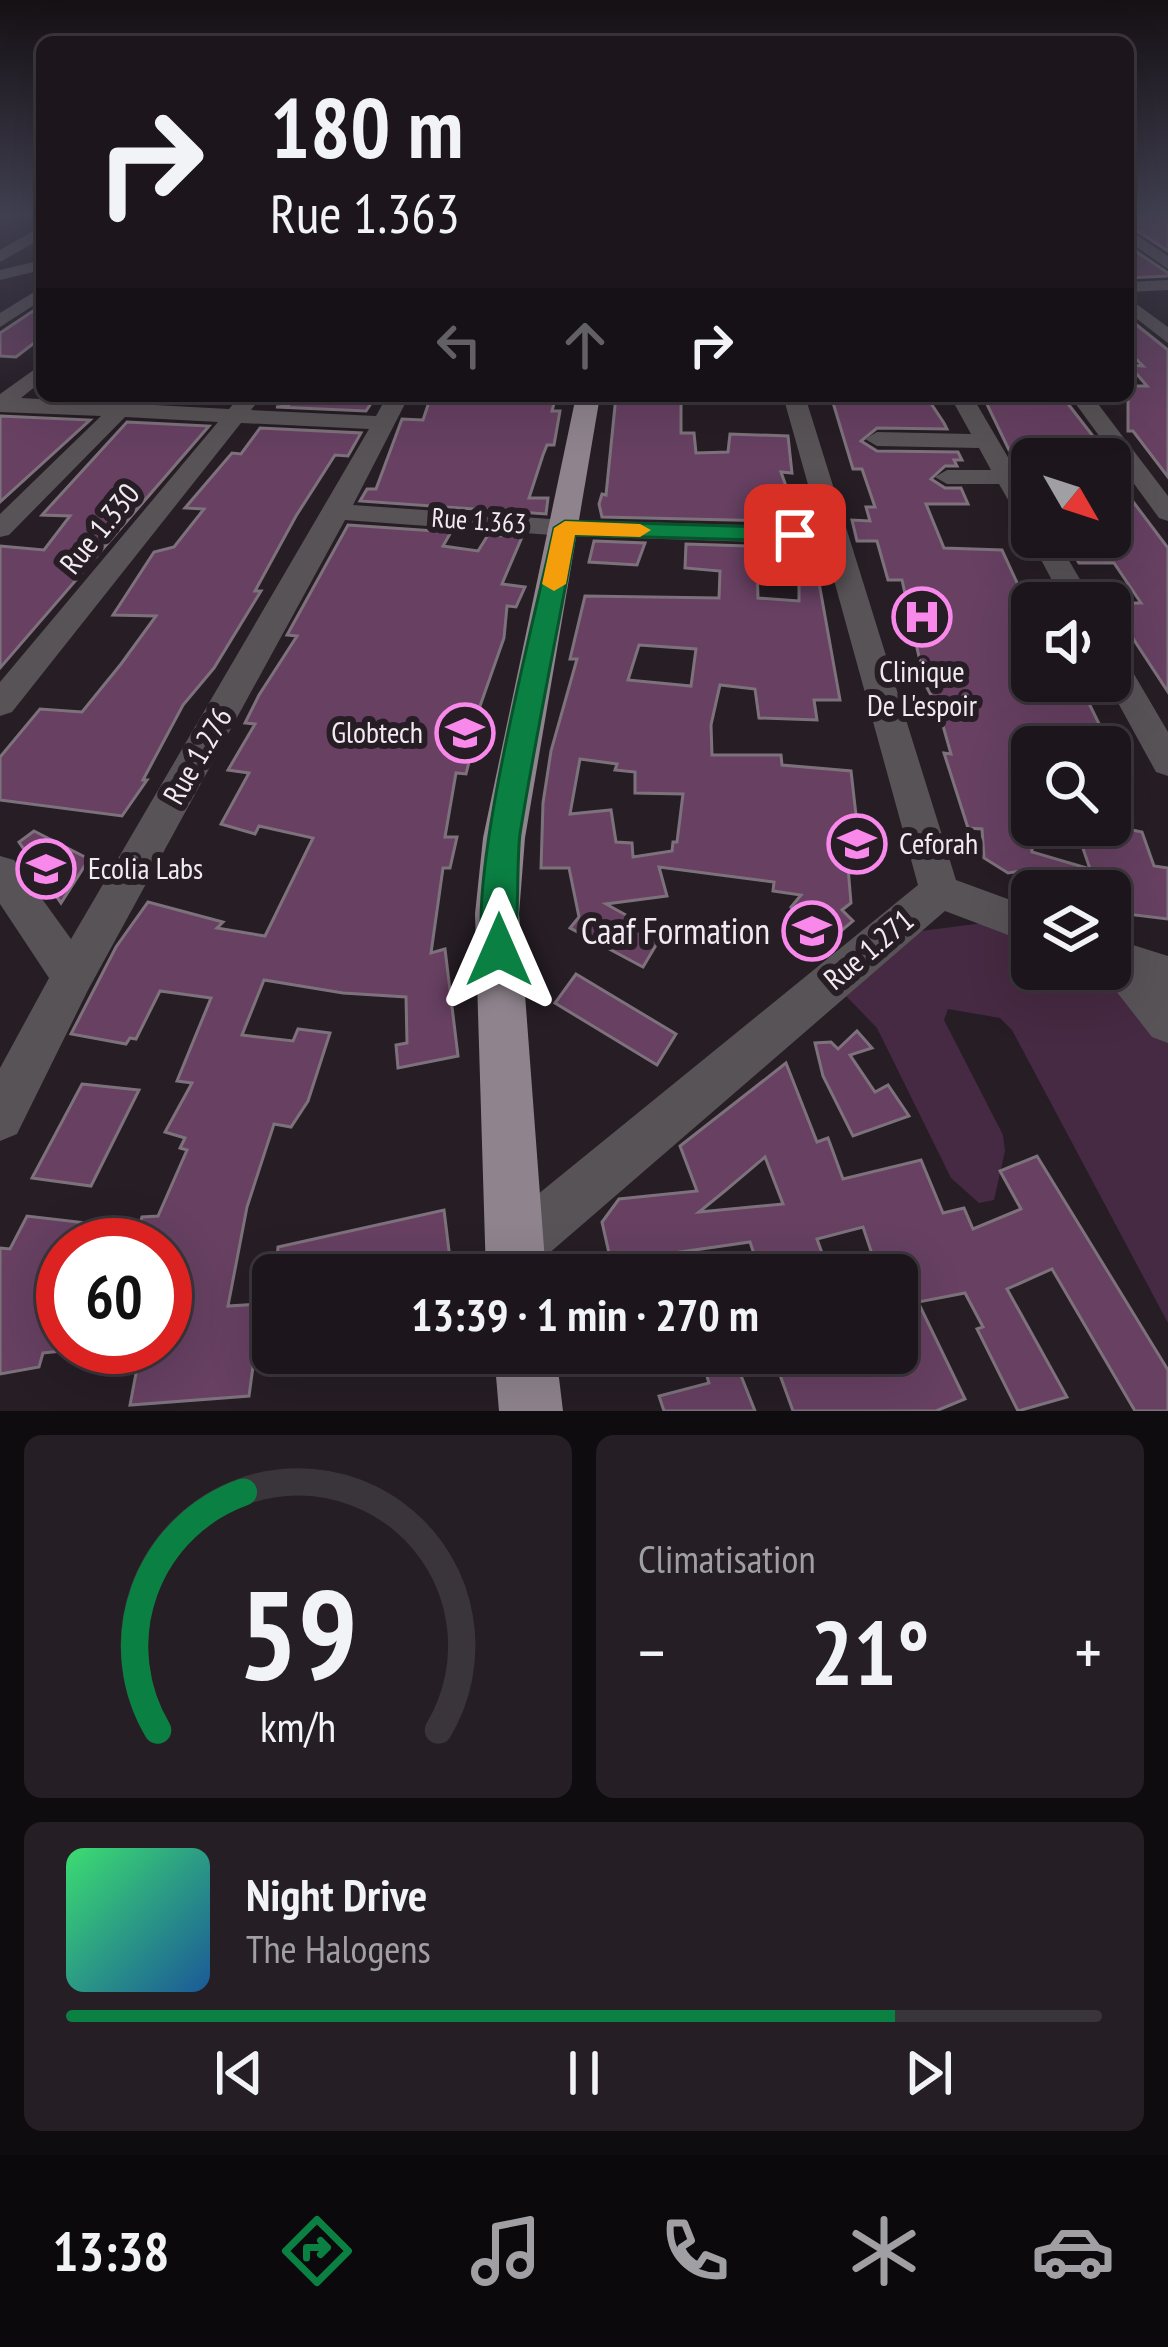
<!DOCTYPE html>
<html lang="fr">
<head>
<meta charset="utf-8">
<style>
	body { margin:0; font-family:"PT Sans Narrow",sans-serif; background:#251f25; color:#f1f3f6; height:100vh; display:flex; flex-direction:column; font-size:45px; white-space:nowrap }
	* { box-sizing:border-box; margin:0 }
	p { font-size:39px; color:#a09fa3 }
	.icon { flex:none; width:66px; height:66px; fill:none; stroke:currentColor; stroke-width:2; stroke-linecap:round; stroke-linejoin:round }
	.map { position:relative; height:1411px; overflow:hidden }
	.panel { display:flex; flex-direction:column; gap:24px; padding:24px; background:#0f0c0f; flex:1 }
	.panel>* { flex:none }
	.guide { position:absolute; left:36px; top:36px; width:1098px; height:366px; border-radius:18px; box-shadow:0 12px 48px #0002,0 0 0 3px #3a353b; background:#1c161c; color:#f1f3f6; overflow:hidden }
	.needle { width:78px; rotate:129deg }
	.buttons { position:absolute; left:1011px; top:438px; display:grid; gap:24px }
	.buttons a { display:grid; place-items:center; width:120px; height:120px; border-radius:18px; background:#1c161c; box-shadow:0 12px 48px #0002,0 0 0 3px #3a353b; font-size:60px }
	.speed { position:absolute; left:36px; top:1218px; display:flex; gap:24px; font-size:60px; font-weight:700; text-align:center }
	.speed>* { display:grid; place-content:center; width:156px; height:156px; border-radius:50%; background:#1c161c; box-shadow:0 12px 48px #0002,0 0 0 3px #3a353b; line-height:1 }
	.speed .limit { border:18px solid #d22; background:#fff; color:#111 }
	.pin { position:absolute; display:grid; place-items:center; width:102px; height:102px; color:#fff; margin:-51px; border-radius:24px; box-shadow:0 6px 18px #0006 }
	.me { position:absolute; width:132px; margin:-66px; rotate:0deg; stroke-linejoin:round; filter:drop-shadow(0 0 9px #0008) }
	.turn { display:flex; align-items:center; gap:42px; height:252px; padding:0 36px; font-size:54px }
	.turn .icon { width:156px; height:156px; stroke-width:2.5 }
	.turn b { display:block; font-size:84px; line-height:102px }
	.lanes { display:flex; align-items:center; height:114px; padding:0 36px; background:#0003; justify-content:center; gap:60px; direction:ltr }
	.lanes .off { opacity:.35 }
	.big { font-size:90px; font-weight:600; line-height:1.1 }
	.panel .tile { flex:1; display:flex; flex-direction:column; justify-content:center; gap:18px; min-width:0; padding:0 42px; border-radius:18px; background:#251f25 }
	.panel .dial { align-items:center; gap:0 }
	.dial svg { height:312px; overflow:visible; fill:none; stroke:#3a353b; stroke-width:7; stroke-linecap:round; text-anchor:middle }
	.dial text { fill:#f1f3f6; stroke:none }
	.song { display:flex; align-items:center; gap:36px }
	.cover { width:144px; height:144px; border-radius:18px; background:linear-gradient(135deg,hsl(140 70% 55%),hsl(210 70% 35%)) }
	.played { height:12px; border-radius:6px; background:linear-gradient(90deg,#0b8043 80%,#3a353b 80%) }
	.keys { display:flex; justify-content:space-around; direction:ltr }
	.heat { display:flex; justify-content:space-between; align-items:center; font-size:66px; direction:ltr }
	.panel .tiles { flex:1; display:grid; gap:24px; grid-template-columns:1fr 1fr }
	.tile:last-child { grid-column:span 2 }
	.trip { position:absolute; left:252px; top:1254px; width:666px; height:120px; border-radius:18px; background:#1c161c; box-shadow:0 12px 48px #0002,0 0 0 3px #3a353b; font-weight:600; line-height:120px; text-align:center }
	.tabs { display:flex; height:192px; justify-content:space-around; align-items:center; background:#0b090b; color:#a09fa3 }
	.tabs .icon { width:84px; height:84px }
	.tabs .active { color:#0b8043 }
	.tabs b { font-size:54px; color:#f1f3f6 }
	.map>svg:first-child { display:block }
	.green { fill:#462942 }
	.building { fill:#674062; stroke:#7d727b; stroke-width:3; fill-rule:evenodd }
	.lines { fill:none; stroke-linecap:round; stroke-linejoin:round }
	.minor { fill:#585357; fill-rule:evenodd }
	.major { fill:#8f848d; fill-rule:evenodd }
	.route { fill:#0b8043; stroke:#07532c; stroke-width:3 }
	.slow { fill:#f59e0b }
	.labels { text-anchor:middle; stroke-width:12; stroke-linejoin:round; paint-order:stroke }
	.far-street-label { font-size:27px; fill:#f1eaf0; stroke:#261d25 }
	.street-label { font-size:30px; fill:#f1eaf0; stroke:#261d25 }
	.poi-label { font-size:30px; fill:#f1eaf0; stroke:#261d25; text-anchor:start }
	.near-poi-label { font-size:36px; fill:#f1eaf0; stroke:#261d25; text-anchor:end }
</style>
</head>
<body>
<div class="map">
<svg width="1168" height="1411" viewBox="0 0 1168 1411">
	<rect width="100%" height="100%" fill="#261d25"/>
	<!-- green -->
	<path class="green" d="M 991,922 L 1032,928 L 1032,969 L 1107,969 L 1168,1036 L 1168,1323 L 1012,1030 L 1000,1018 L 948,1009 L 944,1020 L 1003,1135 L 1005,1151 L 994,1200 L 979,1203 L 951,1178 L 877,1028 L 846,996 L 913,932 Z"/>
	<!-- building -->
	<g class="building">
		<path d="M 1128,213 L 1168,213 L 1168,251 L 1128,225 Z"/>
		<path d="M 1128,246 L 1168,273 L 1168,276 L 1128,278 Z"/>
		<path d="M 42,305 L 42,337 L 16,357 L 0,356 L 0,333 Z"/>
		<path d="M 1128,318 L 1168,350 L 1168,477 L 1133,431 L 1128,431 L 1128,386 L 1147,386 L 1129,365 L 1143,366 L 1128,351 Z"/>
		<path d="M 296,396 L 376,396 L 366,411 L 276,407 L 288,406 Z"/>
		<path d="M 431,396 L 556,396 L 552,411 L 560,411 L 554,445 L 547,445 L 543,455 L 529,498 L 548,498 L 546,514 L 360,501 L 367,489 L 376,489 L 402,419 L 423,420 Z"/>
		<path d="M 616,396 L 681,396 L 681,433 L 694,433 L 696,453 L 728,452 L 730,434 L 788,436 L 792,473 L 781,472 L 797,517 L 778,518 L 778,521 L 602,517 L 599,504 L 602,494 L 606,495 Z"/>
		<path d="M 831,396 L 926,396 L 944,423 L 947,429 L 877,428 L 861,441 L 877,451 L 958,452 L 962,460 L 954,460 L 957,466 L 945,466 L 931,479 L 945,488 L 961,488 L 968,504 L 926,504 L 944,548 L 1002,550 L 1025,600 L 1032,600 L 1032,681 L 1078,681 L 1111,748 L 1032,747 L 1032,852 L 1090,869 L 1075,825 L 1108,825 L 1142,832 L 1154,866 L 1168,868 L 1168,919 L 1110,912 L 1110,891 L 1068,891 L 1043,883 L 1042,875 L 1027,870 L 1008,873 L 984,858 L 982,829 L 968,828 L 944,753 L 951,754 L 938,708 L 925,684 L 902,580 L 888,580 L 877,541 L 857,541 L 852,520 L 870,521 L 866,507 L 875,507 L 862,469 L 853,469 Z"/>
		<path d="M 983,396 L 1062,396 L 1103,449 L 1092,449 L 1100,459 L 1025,457 L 1021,450 L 1009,450 Z"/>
		<path d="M 0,416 L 90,420 L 0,502 Z"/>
		<path d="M 127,422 L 209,426 L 0,668 L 0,546 L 44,550 L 70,516 L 42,515 Z"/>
		<path d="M 260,428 L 361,433 L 348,456 L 335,455 L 296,516 L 255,591 L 261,591 L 214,668 L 183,705 L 143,780 L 147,780 L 122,816 L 0,800 L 0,757 L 40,709 L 82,712 L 121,664 L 156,616 L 113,615 L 154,552 L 174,547 L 204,509 L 185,508 L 232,453 L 241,454 Z"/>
		<path d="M 1110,471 L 1168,548 L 1168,692 L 1132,637 L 1121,636 L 1110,617 L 1110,603 L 1141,603 L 1114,563 L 1079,563 L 1063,537 L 1122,537 L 1110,520 Z"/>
		<path d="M 348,525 L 451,532 L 443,546 L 478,551 L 488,535 L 522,537 L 502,584 L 525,587 L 516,607 L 507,606 L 504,638 L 473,726 L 478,726 L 466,774 L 456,773 L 445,837 L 457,837 L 450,868 L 443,868 L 431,953 L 445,949 L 458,1056 L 398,1068 L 396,1045 L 407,1043 L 406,997 L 343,993 L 264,980 L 242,1035 L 293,1041 L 298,1029 L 330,1033 L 308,1101 L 291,1127 L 274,1124 L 247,1207 L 228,1306 L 273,1303 L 273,1330 L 258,1330 L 249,1396 L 130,1405 L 141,1347 L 165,1347 L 165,1245 L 63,1245 L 63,1351 L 43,1353 L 39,1367 L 0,1374 L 0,1248 L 10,1249 L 27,1216 L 138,1229 L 142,1217 L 158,1216 L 187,1150 L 180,1148 L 185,1138 L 165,1132 L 192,1083 L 177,1081 L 211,998 L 160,991 L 136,1039 L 130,1038 L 126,1044 L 71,1034 L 116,947 L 148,902 L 223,922 L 217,928 L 265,936 L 313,838 L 259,826 L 255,834 L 221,824 L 249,773 L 228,770 L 255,724 L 245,723 L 259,695 L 297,636 L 287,635 Z"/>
		<path d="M 594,541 L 645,543 L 637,565 L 589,562 Z"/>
		<path d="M 686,544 L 784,547 L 788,567 L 757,565 L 758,598 L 799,601 L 799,558 L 815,560 L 840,700 L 814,700 L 817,720 L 759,718 L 755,689 L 720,685 L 711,725 L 712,755 L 781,755 L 782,765 L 851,771 L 856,815 L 864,816 L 868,857 L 847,855 L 851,903 L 842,910 L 853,921 L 835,936 L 823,925 L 816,930 L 791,907 L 801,895 L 773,891 L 774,882 L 659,867 L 667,896 L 606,904 L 662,935 L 643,967 L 570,928 L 579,917 L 569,868 L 541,868 L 543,803 L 551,751 L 577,659 L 570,659 L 585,596 L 719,598 L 720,571 L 685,568 ZM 639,645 L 696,649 L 691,686 L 628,680 ZM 580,759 L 617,764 L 615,770 L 635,772 L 635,793 L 683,794 L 677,842 L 673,842 L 672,851 L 633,857 L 632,843 L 616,842 L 611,810 L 570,814 Z"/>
		<path d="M 34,831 L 89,859 L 61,903 L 19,842 Z"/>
		<path d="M 576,974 L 676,1034 L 657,1065 L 555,1003 Z"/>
		<path d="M 857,1031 L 872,1048 L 850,1055 L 875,1092 L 888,1085 L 909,1116 L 853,1136 L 823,1076 L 815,1043 L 831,1042 L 838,1049 Z"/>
		<path d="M 786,1063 L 817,1142 L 828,1138 L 843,1179 L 921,1160 L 943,1213 L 964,1208 L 973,1229 L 1021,1209 L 1000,1171 L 1037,1156 L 1168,1370 L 1168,1411 L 1135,1411 L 1052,1269 L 1007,1289 L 1067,1397 L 1018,1411 L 977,1329 L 983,1327 L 965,1293 L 918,1302 L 965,1399 L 936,1411 L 793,1411 L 772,1353 L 897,1353 L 897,1275 L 879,1275 L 863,1227 L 817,1239 L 830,1275 L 761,1275 L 750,1242 L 611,1262 L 602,1222 L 619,1199 L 697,1191 L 680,1146 ZM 765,1157 L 783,1204 L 699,1212 L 726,1190 Z"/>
		<path d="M 82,1084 L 139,1090 L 91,1186 L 32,1178 Z"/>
		<path d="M 444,1210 L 452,1275 L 276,1275 L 278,1247 Z"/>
		<path d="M 700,1353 L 732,1353 L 755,1411 L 664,1411 L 659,1396 L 709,1383 Z"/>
	</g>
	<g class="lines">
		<!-- minor -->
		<g class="minor">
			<path d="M 42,226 L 42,238 L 0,262 L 0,250 Z"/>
			<path d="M 1128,229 L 1168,256 L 1168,269 L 1128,241 Z"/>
			<path d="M 42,260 L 42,270 L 0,280 L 0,270 Z"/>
			<path d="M 1168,280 L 1168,290 L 1128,292 L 1128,282 Z"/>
			<path d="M 42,287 L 42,300 L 0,327 L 0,313 Z"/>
			<path d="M 1128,298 L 1168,327 L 1168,343 L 1128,312 Z"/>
			<path d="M 42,364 L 42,381 L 21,398 L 114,403 L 126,396 L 136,404 L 229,409 L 240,396 L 262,396 L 251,410 L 376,416 L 387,396 L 409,396 L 353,505 L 565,520 L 820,527 L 783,396 L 805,396 L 956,880 L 1032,908 L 1032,944 L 945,911 L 532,1268 L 514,1275 L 494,1268 L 486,1249 L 494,1230 L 918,885 L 824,544 L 565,536 L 345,520 L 88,990 L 17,1134 L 0,1141 L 0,1068 L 49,978 L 0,904 L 0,856 L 14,860 L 71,939 L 369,429 L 241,423 L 12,712 L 0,716 L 0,682 L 218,422 L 125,417 L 9,535 L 0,537 L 0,514 L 101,416 L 0,412 L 0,394 Z"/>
			<path d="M 950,396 L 972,396 L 1032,498 L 1032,528 L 1023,526 L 999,484 L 947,484 L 935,477 L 947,470 L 991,470 L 979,448 L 877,446 L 865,439 L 877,432 L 971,434 Z"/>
			<path d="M 1070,396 L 1092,396 L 1168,496 L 1168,521 L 1159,518 Z"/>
			<path d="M 1032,532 L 1032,537 L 1055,537 L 1094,603 L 1064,603 L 1029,537 Z"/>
			<path d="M 1110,649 L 1121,652 L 1168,732 L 1168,776 L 1156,772 L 1106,681 L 1110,681 Z"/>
			<path d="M 1117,940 L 1168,956 L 1168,1043 L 1152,1037 L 1102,973 L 1100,969 L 1110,969 L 1110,942 Z"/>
		</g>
		<!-- major -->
		<g class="major">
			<path d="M 576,396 L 600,396 L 525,838 L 519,914 L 546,1275 L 486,1275 L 475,914 L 483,838 Z"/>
			<path d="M 494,1353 L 556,1353 L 563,1411 L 499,1411 Z"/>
		</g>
	</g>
	<!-- sky -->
	<linearGradient id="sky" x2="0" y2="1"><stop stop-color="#151014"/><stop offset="0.52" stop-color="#414051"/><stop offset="1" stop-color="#414051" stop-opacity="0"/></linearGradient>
	<rect width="1168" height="411" fill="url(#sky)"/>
	<!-- route -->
	<path class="route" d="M 565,521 L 795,528 L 806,535 L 795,541 L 575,535 C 557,634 536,734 520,834 C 516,864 520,942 511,961 L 499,966 L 487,961 C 459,902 538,606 554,528 Z"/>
	<!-- slow -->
	<path class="slow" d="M 565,521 L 640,524 L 651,530 L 640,537 L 575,535 L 566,584 L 554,591 L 542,584 L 554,528 Z"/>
	<!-- icons -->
	<defs>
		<g id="hospital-ring" transform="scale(3)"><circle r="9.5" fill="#261d25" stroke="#f888ea" stroke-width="1.5"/><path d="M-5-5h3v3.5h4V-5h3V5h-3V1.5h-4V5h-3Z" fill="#f888ea"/></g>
		<g id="university-ring" transform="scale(3)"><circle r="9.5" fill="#261d25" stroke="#f888ea" stroke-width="1.5"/><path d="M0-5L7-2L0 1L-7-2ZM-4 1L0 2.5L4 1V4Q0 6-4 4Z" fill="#f888ea"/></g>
	</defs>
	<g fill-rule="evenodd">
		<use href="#hospital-ring" x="922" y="617"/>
		<use href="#university-ring" x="465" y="733"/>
		<use href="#university-ring" x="857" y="844"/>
		<use href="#university-ring" x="46" y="869"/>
		<use href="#university-ring" x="812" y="931"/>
	</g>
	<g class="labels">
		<!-- far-street labels -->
		<g class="far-street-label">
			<text transform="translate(479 521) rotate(4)" y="9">Rue 1.363</text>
		</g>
		<!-- street labels -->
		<g class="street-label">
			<text transform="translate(100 529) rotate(-51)" y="10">Rue 1.330</text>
			<text transform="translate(198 756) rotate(-60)" y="10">Rue 1.276</text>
			<text transform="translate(869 950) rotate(-40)" y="10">Rue 1.271</text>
		</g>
		<!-- poi labels -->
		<g class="poi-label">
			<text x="922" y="682" text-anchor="middle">Clinique<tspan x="922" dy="34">De L'espoir</tspan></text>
			<text x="423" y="743" text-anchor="end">Globtech</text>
			<text x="899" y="854">Ceforah</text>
			<text x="88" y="879">Ecolia Labs</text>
		</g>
		<!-- near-poi labels -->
		<g class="near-poi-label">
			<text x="770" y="944">Caaf Formation</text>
		</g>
	</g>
</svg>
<div class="buttons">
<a><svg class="needle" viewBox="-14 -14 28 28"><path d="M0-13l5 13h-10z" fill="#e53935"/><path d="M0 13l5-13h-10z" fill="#a09fa3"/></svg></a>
<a><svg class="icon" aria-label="sound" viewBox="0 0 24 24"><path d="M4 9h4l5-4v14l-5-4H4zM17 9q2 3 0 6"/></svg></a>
<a><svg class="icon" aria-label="search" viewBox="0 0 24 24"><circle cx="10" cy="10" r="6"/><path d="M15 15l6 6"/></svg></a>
<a><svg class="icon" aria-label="layers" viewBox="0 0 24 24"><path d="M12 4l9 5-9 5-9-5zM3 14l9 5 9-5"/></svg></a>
</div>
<div class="speed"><div class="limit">60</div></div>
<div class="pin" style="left:795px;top:535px;background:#d93025"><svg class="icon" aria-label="arrive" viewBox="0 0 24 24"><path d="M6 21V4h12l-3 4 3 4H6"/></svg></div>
<svg class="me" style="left:499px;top:950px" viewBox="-20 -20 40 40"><path d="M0-17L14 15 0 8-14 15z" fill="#0b8043" stroke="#fff" stroke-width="4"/></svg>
<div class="trip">13:39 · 1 min · 270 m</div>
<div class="guide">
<div class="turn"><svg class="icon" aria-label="right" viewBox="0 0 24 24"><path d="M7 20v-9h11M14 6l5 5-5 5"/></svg><div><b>180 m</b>Rue 1.363</div></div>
<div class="lanes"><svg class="icon off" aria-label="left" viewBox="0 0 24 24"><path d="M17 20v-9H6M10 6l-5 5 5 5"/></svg><svg class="icon off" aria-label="ahead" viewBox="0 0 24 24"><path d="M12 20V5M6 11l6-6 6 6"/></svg><svg class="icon" aria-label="right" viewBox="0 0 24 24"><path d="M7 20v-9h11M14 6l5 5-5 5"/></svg></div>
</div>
</div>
<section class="panel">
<div class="tiles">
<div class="tile dial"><svg viewBox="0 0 100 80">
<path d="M14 69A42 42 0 1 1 86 69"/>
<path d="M14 69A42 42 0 0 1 36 8" stroke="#0b8043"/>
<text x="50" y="56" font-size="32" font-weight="700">59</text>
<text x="50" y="72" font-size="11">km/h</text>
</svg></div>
<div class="tile"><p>Climatisation</p>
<div class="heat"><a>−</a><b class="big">21°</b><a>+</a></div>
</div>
<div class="tile">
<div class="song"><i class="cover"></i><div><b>Night Drive</b><p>The Halogens</p></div></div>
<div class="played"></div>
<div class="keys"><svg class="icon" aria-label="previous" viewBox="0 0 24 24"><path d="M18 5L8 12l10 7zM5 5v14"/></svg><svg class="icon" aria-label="pause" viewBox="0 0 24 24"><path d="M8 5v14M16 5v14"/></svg><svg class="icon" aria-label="next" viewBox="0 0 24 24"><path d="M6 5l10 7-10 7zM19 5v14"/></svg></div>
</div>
</div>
</section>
<nav class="tabs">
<b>13:38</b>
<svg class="icon active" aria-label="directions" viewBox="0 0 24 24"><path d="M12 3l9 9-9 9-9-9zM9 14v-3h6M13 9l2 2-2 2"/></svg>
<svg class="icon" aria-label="music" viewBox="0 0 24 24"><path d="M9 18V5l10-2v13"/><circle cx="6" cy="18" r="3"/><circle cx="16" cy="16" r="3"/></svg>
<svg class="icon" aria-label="phone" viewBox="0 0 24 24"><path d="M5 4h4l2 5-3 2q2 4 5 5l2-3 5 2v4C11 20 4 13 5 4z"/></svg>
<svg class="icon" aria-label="climate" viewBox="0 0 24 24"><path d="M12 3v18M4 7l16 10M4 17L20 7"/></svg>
<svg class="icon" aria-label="car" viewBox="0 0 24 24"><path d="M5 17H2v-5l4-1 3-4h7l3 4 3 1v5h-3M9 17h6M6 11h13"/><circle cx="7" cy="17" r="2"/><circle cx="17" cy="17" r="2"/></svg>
</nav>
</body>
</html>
